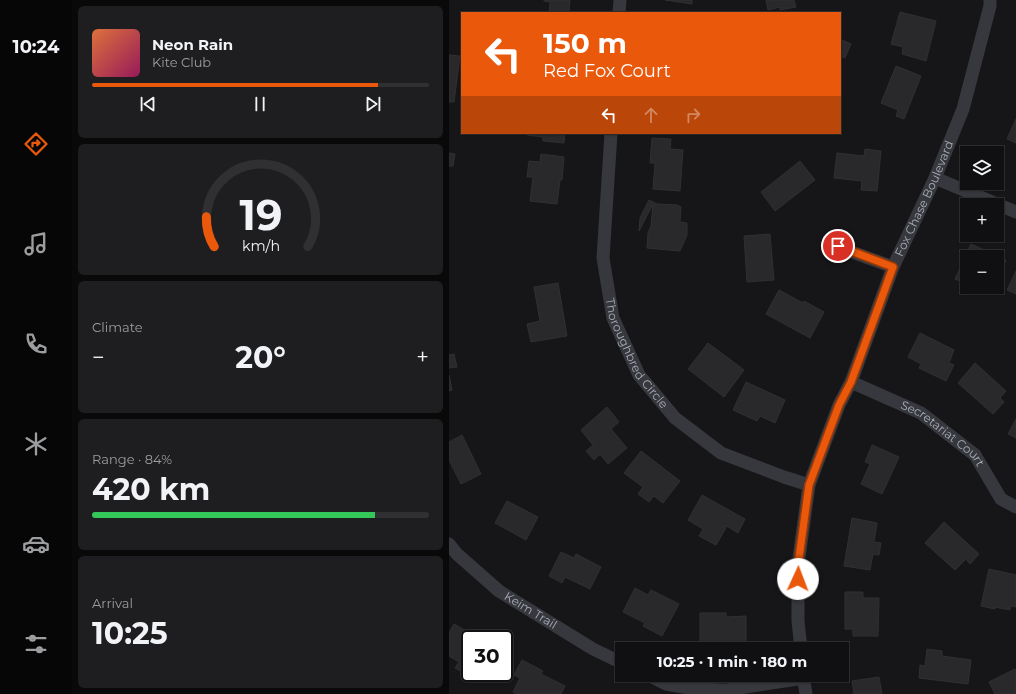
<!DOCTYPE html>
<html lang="en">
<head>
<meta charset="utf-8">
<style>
	body { margin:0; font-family:Montserrat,sans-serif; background:#1e1e20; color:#f1f3f6; height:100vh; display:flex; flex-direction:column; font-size:15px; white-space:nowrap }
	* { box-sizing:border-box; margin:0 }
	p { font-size:13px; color:#9c9d9f }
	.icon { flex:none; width:22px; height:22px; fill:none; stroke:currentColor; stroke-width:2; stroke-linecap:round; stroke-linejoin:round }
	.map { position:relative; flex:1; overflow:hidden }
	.details { display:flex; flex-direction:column; gap:6px; padding:6px; background:#09090a; width:377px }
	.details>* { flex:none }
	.top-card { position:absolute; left:12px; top:12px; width:380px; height:122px; border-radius:0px; box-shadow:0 1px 3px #0004,0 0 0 1px #303032; background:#ea580c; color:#fff; overflow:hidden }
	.controls { position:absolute; left:511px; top:146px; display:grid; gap:8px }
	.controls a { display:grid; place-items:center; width:44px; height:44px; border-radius:0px; background:#101012; box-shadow:0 1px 3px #0004,0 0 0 1px #303032; font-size:20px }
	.speed { position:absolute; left:12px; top:630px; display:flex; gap:8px; font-size:20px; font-weight:700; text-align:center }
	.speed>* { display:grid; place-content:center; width:52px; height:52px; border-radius:50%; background:#101012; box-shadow:0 1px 3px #0004,0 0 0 1px #303032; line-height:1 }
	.speed .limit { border:2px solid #111; border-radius:6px; background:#fff; color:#111 }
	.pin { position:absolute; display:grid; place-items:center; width:34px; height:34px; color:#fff; margin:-17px; border:2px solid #fff; border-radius:50%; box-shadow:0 1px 4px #0007 }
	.me { position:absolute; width:44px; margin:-22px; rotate:2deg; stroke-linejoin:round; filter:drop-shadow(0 0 3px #0008) }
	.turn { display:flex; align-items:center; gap:14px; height:84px; padding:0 16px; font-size:18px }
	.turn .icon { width:52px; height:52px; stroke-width:2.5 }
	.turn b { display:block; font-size:28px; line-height:34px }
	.lanes { display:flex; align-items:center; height:38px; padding:0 16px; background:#0003; justify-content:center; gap:20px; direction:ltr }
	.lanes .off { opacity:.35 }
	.big { font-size:30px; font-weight:700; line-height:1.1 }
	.details .widget { flex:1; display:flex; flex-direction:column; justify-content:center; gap:6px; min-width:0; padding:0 14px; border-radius:6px; background:#1e1e20 }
	.details .dial { align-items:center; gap:0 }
	.dial svg { height:104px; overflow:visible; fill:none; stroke:#303032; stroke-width:7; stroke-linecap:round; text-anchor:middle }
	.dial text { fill:#f1f3f6; stroke:none }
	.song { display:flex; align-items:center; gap:12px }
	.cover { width:48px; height:48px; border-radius:6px; background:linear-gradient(135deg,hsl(20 70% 55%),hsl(330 70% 35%)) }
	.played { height:4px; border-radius:2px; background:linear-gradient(90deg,#ea580c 85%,#303032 85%) }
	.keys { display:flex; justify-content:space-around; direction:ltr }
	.heat { display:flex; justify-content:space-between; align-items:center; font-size:22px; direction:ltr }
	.charge { height:6px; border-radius:3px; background:linear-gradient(90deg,#34c759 84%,#303032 0) }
	.trip { position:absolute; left:166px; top:642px; width:234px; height:40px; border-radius:0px; background:#101012; box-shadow:0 1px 3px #0004,0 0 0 1px #303032; font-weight:700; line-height:40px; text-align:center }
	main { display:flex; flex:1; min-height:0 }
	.menu { display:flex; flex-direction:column; width:72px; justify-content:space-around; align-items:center; background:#060607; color:#9c9d9f }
	.menu .icon { width:28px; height:28px }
	.menu .on { color:#ea580c }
	.menu b { font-size:18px; color:#f1f3f6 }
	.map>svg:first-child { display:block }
	.building { fill:#29292c; stroke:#303034 }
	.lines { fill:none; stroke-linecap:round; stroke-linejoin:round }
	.minor { stroke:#37383d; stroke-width:13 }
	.route-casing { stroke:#983908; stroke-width:10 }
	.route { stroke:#ea580c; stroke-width:7 }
	.labels { text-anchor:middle; stroke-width:4; stroke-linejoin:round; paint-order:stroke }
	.street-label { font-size:12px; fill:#a8adb8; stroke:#111113 }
</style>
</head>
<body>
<main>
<nav class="menu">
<b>10:24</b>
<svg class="icon on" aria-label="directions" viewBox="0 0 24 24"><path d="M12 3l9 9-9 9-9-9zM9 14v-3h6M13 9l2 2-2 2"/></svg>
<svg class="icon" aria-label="music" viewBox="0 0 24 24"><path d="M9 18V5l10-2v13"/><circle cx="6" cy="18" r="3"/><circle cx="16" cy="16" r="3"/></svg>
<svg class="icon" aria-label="phone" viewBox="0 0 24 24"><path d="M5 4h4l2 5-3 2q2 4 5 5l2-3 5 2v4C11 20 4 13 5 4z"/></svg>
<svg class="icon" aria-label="climate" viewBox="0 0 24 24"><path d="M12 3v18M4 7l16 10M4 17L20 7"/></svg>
<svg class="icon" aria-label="car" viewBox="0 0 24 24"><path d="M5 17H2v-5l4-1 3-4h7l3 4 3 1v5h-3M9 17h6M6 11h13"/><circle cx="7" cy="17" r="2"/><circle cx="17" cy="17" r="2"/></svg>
<svg class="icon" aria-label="filters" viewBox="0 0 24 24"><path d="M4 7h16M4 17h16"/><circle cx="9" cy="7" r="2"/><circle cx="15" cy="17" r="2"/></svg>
</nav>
<section class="details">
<div class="widget">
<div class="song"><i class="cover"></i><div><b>Neon Rain</b><p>Kite Club</p></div></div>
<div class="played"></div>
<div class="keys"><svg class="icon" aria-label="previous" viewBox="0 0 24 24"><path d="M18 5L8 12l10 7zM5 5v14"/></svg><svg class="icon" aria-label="pause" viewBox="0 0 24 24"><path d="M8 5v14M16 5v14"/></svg><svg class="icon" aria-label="next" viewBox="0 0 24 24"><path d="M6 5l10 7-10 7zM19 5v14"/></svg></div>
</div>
<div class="widget dial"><svg viewBox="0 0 100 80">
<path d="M14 69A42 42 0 1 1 86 69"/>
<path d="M14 69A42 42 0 0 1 8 46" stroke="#ea580c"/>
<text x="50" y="56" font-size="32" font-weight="700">19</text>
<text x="50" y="72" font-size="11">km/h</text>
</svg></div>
<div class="widget"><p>Climate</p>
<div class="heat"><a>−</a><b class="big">20°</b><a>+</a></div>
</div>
<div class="widget"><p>Range · 84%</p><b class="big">420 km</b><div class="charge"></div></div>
<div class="widget"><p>Arrival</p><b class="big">10:25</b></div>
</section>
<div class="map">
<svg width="567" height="694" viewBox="0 0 567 694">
	<rect width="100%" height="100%" fill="#161618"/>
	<!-- building -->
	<g class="building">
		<path d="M 95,0 L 121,0 L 120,13 L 100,13 L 101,2 L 95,1 Z"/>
		<path d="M 216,0 L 243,0 L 243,4 Z"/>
		<path d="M 317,0 L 345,0 L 347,7 L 331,10 L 331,7 L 319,10 Z"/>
		<path d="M 451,12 L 487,21 L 477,61 L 453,54 L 454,47 L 442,44 Z"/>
		<path d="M 391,39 L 402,44 L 396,58 L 391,56 Z"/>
		<path d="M 0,55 L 11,56 L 5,102 L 0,102 Z"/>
		<path d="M 447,66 L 472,76 L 455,119 L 447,116 L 449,110 L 432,103 Z"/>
		<path d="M 567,119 L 567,143 L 558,139 Z"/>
		<path d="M 78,133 L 116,133 L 115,143 L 94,141 L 94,137 L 78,135 Z"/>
		<path d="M 203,138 L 222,139 L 221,149 L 234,150 L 231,191 L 204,189 L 206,163 L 201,163 Z"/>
		<path d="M 416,149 L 432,151 L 428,191 L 412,190 L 413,181 L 385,178 L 388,153 L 415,156 Z"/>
		<path d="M 0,153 L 6,154 L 4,166 L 0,166 Z"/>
		<path d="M 92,154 L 115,157 L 113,180 L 111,180 L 108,204 L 81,201 L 84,177 L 78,177 L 80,161 L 91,162 Z"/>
		<path d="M 351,161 L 366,180 L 326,211 L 312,192 Z"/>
		<path d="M 200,200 L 208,204 L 228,205 L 232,207 L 231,222 L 238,223 L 238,235 L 231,251 L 198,248 L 199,233 L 202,226 L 204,204 L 190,231 L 191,218 Z"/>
		<path d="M 321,234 L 325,280 L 298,282 L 295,236 Z"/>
		<path d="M 522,244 L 557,260 L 548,281 L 548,257 L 518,257 L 518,284 L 506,279 Z"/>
		<path d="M 567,271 L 567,294 L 558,290 Z"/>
		<path d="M 109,283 L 118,336 L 82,342 L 78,324 L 91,321 L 85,287 Z"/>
		<path d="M 330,290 L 354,303 L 355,301 L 375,312 L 361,338 L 317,314 Z"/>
		<path d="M 471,333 L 505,350 L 500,363 L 505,365 L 497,381 L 470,368 L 472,364 L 459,357 Z"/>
		<path d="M 259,343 L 295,370 L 275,397 L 239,369 Z"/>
		<path d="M 5,354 L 8,367 L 0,368 L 0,355 Z"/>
		<path d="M 526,363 L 557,391 L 551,398 L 555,402 L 544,414 L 509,383 Z"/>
		<path d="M 0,375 L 3,390 L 0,391 Z"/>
		<path d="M 297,382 L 336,400 L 326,423 L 311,416 L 308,421 L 284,410 Z"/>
		<path d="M 158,407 L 170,422 L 162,429 L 178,448 L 159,464 L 151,454 L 145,460 L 137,451 L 144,445 L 132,430 Z"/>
		<path d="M 567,419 L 567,438 L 559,434 Z"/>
		<path d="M 13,435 L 32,474 L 12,484 L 0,460 L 0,442 Z"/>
		<path d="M 423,445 L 450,457 L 433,494 L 412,484 L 421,464 L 416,462 Z"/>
		<path d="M 192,451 L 231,481 L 214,503 L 205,496 L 200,502 L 189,494 L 194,487 L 175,473 Z"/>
		<path d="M 253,495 L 296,519 L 289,533 L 278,526 L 267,545 L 250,536 L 254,529 L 239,520 Z"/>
		<path d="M 58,501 L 89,517 L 77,540 L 46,523 Z"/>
		<path d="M 403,518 L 428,523 L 425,542 L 432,543 L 430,555 L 424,554 L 421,570 L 395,566 Z"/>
		<path d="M 495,522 L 530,554 L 521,564 L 517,559 L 506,570 L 476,543 Z"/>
		<path d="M 112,552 L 125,558 L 127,554 L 152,567 L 141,589 L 116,577 L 113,583 L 100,576 Z"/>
		<path d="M 540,569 L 567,575 L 567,607 L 562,606 L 561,610 L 546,607 L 546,609 L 532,606 Z"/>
		<path d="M 186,588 L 199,595 L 202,590 L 230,604 L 213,636 L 194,626 L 196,623 L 174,612 Z"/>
		<path d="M 396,592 L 414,592 L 414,598 L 430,598 L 429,636 L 404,636 L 404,629 L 396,629 Z"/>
		<path d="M 251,613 L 277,613 L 277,617 L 297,616 L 297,642 L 251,642 Z"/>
		<path d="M 5,624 L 31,639 L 21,639 L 21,673 L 22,673 L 20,676 L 6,668 L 10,662 L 0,656 L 0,633 Z"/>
		<path d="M 478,649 L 493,651 L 493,656 L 522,660 L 519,684 L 470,678 L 471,665 L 476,666 Z"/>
		<path d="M 73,660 L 94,671 L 92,674 L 116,686 L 112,694 L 67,694 L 64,692 L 71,678 L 65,675 Z"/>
		<path d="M 566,669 L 567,671 L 567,694 L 546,694 L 540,682 Z"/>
		<path d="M 430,677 L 433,694 L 405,694 L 403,681 Z"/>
	</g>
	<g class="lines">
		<!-- minor -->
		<g class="minor">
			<path d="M 170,13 L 171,0"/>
			<path id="s1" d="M 162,133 L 154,258 L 164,318 L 190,375 L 226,418 L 272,453 L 335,477 L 360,485"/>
			<path d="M 486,178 L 567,212"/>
			<path d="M 389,247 L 444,267"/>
			<path id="s2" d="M 402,382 L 472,413 L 526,455 L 552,499 L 567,507"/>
			<path id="s3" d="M 0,544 L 8,554 L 50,591 L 144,649 L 173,663"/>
			<path id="s4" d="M 352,649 L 349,621 L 349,565 L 360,485 L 390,405 L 402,382 L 444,267 L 486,178 L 514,109 L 541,6 L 541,0"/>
			<path d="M 199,675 L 217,684 L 245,689 L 278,690 L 355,678"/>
			<path d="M 354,675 L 357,694"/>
		</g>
	</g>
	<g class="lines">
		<!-- route casing -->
		<g class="route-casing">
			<path id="route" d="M 349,579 L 349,565 L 360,485 L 390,405 L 402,382 L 444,267 L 389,246"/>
		</g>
		<!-- route -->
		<use href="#route" class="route"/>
	</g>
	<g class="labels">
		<!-- street labels -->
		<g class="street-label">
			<text dy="4" stroke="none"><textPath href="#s4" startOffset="474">Fox Chase Boulevard</textPath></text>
			<text dy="4" stroke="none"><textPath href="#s1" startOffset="228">Thoroughbred Circle</textPath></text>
			<text dy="4" stroke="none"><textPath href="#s2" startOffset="106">Secretariat Court</textPath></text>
			<text dy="4" stroke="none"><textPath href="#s3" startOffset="106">Keim Trail</textPath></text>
		</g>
	</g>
</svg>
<div class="controls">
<a><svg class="icon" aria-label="layers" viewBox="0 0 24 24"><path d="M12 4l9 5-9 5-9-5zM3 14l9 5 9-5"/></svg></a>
<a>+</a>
<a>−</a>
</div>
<div class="speed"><div class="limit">30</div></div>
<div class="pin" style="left:389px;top:246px;background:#d93025"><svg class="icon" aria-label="arrive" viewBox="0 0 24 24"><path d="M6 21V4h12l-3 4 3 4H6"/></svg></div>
<svg class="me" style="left:349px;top:579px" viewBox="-20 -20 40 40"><circle r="19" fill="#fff"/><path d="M0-13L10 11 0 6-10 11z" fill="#ea580c"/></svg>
<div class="trip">10:25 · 1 min · 180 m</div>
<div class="top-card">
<div class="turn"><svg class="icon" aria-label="left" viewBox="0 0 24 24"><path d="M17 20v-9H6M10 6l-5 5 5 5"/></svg><div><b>150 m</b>Red Fox Court</div></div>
<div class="lanes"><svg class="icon" aria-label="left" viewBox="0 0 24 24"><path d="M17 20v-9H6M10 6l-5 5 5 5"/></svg><svg class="icon off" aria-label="ahead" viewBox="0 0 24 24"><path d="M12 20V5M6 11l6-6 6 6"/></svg><svg class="icon off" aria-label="right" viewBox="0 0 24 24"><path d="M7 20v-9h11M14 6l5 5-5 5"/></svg></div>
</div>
</div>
</main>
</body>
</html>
